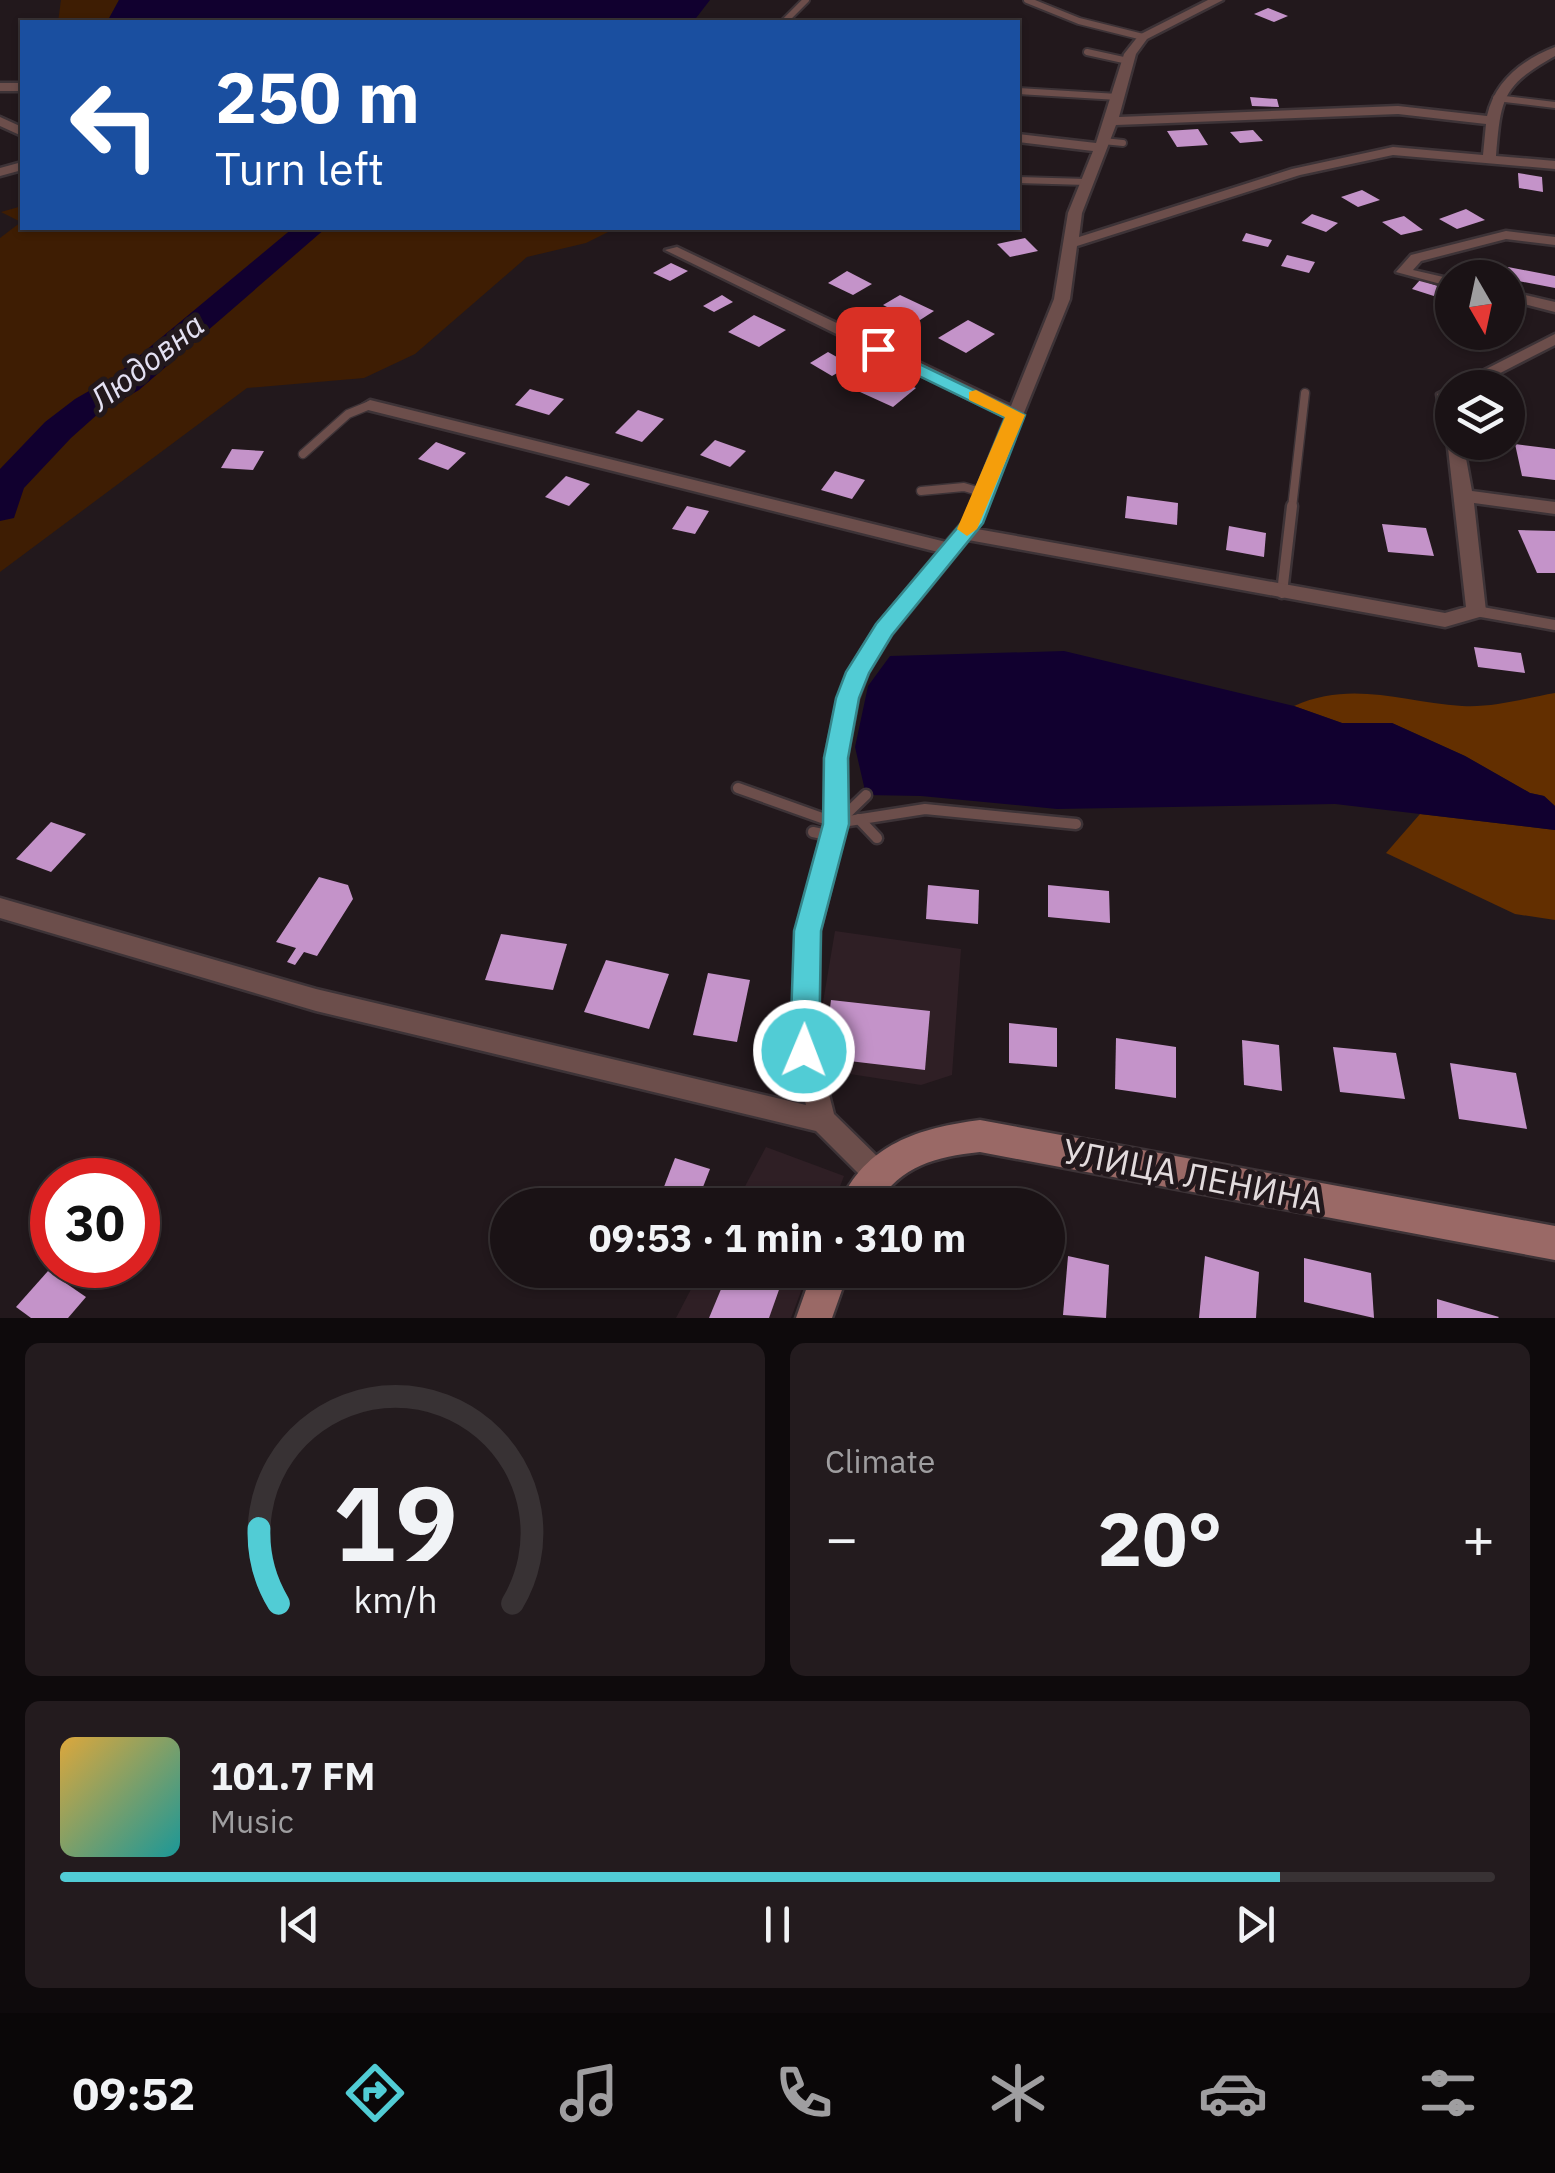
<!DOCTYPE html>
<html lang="en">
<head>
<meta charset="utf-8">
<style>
	body { margin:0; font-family:"IBM Plex Sans",sans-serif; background:#231b1e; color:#f1f3f6; height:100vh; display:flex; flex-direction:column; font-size:38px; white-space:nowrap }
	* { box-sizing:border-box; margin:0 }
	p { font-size:32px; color:#9f9ea0 }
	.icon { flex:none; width:55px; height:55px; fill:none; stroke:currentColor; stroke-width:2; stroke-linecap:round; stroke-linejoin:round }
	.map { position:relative; height:1318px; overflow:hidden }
	.sheet { display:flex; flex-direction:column; gap:25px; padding:25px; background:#0e0a0c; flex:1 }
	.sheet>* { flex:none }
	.banner { position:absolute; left:20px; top:20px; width:1000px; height:210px; border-radius:0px; box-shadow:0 2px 8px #0004,0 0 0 2px #383234; background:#1a4fa0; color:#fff; overflow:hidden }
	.needle { width:65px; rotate:171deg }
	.fabs { position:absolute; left:1435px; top:260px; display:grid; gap:20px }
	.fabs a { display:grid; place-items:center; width:90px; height:90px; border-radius:50%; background:#1a1215; box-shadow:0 2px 8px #0004,0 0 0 2px #383234; font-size:50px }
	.speed { position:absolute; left:30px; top:1158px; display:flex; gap:20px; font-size:50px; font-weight:700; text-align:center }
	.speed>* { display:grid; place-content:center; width:130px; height:130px; border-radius:50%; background:#1a1215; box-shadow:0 2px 8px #0004,0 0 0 2px #383234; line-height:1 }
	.speed .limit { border:15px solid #d22; background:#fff; color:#111 }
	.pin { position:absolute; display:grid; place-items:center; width:85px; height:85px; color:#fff; margin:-42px; border-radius:20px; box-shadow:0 5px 15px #0006 }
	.me { position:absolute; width:110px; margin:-55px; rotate:1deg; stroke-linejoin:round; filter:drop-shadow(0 0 8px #0008) }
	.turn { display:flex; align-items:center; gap:35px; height:210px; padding:0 30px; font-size:45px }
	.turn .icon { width:130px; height:130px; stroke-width:2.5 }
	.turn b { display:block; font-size:70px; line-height:85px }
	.big { font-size:75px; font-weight:700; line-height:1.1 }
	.sheet .widget { flex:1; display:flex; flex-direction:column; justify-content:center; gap:15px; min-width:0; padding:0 35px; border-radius:15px; background:#231b1e }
	.sheet .dial { align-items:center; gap:0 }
	.dial svg { height:260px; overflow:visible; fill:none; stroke:#383234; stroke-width:7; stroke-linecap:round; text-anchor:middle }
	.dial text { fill:#f1f3f6; stroke:none }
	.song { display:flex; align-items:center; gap:30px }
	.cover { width:120px; height:120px; border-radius:15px; background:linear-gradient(135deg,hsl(40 70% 55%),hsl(180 70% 35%)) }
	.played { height:10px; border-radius:5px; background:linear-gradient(90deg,#51ccd5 85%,#383234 85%) }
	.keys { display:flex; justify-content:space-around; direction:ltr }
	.heat { display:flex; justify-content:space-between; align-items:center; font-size:55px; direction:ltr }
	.sheet .tiles { flex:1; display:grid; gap:25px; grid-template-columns:1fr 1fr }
	.widget:last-child { grid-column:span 2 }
	.trip { position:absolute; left:490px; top:1188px; width:575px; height:100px; border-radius:50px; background:#1a1215; box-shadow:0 2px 8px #0004,0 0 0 2px #383234; font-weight:700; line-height:100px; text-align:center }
	.tab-bar { display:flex; height:160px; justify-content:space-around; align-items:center; background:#0a0708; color:#9f9ea0 }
	.tab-bar .icon { width:70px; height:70px }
	.tab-bar .on { color:#51ccd5 }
	.tab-bar b { font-size:45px; color:#f1f3f6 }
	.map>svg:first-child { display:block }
	.built { fill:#2f1f25 }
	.green { fill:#3e1d03 }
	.forest { fill:#632f00 }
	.water { fill:#11002f }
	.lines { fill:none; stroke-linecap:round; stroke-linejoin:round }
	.river { fill:#11002f; fill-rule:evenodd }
	.building { fill:#c493c9 }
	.lane-far2-casing { stroke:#3d3337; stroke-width:10 }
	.lane-far1-casing { stroke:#3d3337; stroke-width:11 }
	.lane-casing { stroke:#3d3337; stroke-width:15 }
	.street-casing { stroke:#3d3337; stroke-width:5 }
	.secondary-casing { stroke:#3d3337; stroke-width:5 }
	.lane-far2 { stroke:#6c4e4b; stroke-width:6 }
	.lane-far1 { stroke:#6c4e4b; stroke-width:8 }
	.lane { stroke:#6c4e4b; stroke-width:10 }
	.street { fill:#6c4e4b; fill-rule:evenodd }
	.secondary { fill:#9a6966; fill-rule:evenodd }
	.route { fill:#51ccd5; stroke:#35858a; stroke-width:2.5 }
	.slow { fill:#f59e0b }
	.labels { text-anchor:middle; stroke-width:10; stroke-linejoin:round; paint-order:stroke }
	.water-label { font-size:32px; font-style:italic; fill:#e4e1f3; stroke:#22181c }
	.near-street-label { font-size:35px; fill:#e2dbdd; stroke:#22181c }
</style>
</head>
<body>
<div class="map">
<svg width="1555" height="1318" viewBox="0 0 1555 1318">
	<rect width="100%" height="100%" fill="#22181c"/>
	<!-- built -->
	<g class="built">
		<path d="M 835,931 L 961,949 L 952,1075 L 921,1085 L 824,1070 L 821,1014 Z"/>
		<path d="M 766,1147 L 844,1176 L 833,1205 L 735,1205 Z"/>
		<path d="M 701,1270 L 809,1270 L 791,1318 L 676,1318 Z"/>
	</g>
	<!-- green -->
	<g class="green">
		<path d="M 61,0 L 119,0 L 107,22 L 58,22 Z"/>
		<path d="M 22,206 L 22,228 L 616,228 L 586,243 L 527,257 L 415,354 L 364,378 L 247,388 L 0,572 L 0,238 L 21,222 L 1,212 Z"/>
	</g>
	<!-- forest -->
	<g class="forest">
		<path d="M 1555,693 L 1555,806 L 1544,796 L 1530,793 L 1465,756 L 1392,723 L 1342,723 L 1294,706 C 1352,680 1402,702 1462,706 C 1492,708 1526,698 1555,693 Z"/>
		<path d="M 1420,814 L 1555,830 L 1555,920 L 1515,914 L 1386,853 Z"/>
	</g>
	<!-- water -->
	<g class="water">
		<path d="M 119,0 L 710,0 L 693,22 L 107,22 Z"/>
		<path d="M 1064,651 L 1294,706 L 1342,723 L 1392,723 L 1465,756 L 1530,793 L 1544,796 L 1555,806 L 1555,830 L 1335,804 L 1057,809 L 921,796 L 866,795 L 855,747 L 868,686 L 890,656 Z"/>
	</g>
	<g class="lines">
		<!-- river -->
		<path class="river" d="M 293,228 L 326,228 L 139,390 L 99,413 L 71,438 L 24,488 L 14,518 L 0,521 L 0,469 L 45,422 L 75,399 L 115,376 Z"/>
	</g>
	<!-- building -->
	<g class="building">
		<path d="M 1268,8 L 1288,16 L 1274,22 L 1254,14 Z"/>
		<path d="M 1250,97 L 1277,99 L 1279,107 L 1252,106 Z"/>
		<path d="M 1198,129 L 1208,145 L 1177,147 L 1167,131 Z"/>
		<path d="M 1253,130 L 1263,141 L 1240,143 L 1230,132 Z"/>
		<path d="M 1518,173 L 1542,177 L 1543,192 L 1519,188 Z"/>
		<path d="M 1362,190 L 1380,200 L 1358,207 L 1341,197 Z"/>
		<path d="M 1466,209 L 1485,220 L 1457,229 L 1439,219 Z"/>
		<path d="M 1312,214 L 1338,223 L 1326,232 L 1301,223 Z"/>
		<path d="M 1404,216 L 1423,230 L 1401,235 L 1382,222 Z"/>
		<path d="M 1246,233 L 1272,240 L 1268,247 L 1242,241 Z"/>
		<path d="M 1025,238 L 1038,251 L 1010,257 L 997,244 Z"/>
		<path d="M 1287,255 L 1315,262 L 1309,273 L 1281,266 Z"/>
		<path d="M 671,263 L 688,271 L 670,281 L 653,273 Z"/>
		<path d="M 1508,267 L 1555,276 L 1555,288 L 1508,279 Z"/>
		<path d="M 847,271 L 872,284 L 853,295 L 828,283 Z"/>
		<path d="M 1420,280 L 1447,289 L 1440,298 L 1412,289 Z"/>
		<path d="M 722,295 L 733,302 L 714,312 L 703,306 Z"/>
		<path d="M 900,295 L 934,311 L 917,322 L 883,305 Z"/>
		<path d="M 754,315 L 786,330 L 759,347 L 728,332 Z"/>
		<path d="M 968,320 L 995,334 L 966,353 L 938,338 Z"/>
		<path d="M 828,352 L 851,365 L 832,376 L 810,363 Z"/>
		<path d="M 884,374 L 916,388 L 893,407 L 860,392 Z"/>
		<path d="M 530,389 L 564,399 L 549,415 L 515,405 Z"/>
		<path d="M 638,410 L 664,419 L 642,442 L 615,433 Z"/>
		<path d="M 715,440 L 746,451 L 730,467 L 700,455 Z"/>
		<path d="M 436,442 L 466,453 L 448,470 L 418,459 Z"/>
		<path d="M 1515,444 L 1555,449 L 1555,480 L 1522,476 Z"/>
		<path d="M 232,449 L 264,451 L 253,470 L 221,468 Z"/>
		<path d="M 835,471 L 865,480 L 852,499 L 821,490 Z"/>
		<path d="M 566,476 L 590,484 L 569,506 L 545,497 Z"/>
		<path d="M 1127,496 L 1178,503 L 1177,525 L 1125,518 Z"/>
		<path d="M 687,506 L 709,511 L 695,534 L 672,529 Z"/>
		<path d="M 1382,524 L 1426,528 L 1434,556 L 1388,552 Z"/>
		<path d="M 1229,526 L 1266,533 L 1264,557 L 1226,550 Z"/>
		<path d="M 1518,530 L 1555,531 L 1555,573 L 1537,573 Z"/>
		<path d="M 1474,647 L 1521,653 L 1525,673 L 1478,667 Z"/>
		<path d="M 51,822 L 86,834 L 51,872 L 16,859 Z"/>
		<path d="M 319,877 L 348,885 L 353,899 L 317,956 L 304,952 L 295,965 L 287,962 L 296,948 L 276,942 Z"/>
		<path d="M 928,885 L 979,890 L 978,924 L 926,919 Z"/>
		<path d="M 1048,885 L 1109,891 L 1110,923 L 1048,917 Z"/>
		<path d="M 501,934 L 567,944 L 553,990 L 485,980 Z"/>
		<path d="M 606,960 L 669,974 L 649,1029 L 584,1012 Z"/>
		<path d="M 708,973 L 750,980 L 737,1042 L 693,1035 Z"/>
		<path d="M 831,1000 L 930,1011 L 925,1070 L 824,1058 Z"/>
		<path d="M 1009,1023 L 1057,1028 L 1057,1067 L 1009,1063 Z"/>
		<path d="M 1116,1038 L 1176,1047 L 1176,1098 L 1115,1089 Z"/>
		<path d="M 1242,1040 L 1279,1045 L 1282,1091 L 1244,1085 Z"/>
		<path d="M 1333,1047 L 1396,1053 L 1405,1099 L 1340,1092 Z"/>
		<path d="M 1450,1063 L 1516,1073 L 1527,1129 L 1459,1119 Z"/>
		<path d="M 675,1158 L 710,1169 L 696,1205 L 657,1205 Z"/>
		<path d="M 1068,1256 L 1109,1265 L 1106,1318 L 1063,1315 Z"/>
		<path d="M 1205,1256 L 1259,1272 L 1256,1318 L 1199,1318 Z"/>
		<path d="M 1304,1258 L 1371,1273 L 1374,1318 L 1304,1302 Z"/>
		<path d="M 729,1270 L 786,1270 L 769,1318 L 709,1318 Z"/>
		<path d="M 48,1271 L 86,1297 L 68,1318 L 31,1318 L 16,1307 Z"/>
		<path d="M 1437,1299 L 1499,1317 L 1498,1318 L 1437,1318 Z"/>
	</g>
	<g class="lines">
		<!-- lane-far2 casing -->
		<g class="lane-far2-casing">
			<g id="lane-far2">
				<path d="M 1027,0 L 1079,21 L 1143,37"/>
				<path d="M 784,22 L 806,0"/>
				<path d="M 1087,52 L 1128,61"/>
				<path d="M 1018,91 L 1118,97"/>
				<path d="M 1496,98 L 1555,105"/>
				<path d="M 1103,141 L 1123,143"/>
				<path d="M 1018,180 L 1087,182"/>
			</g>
		</g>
		<!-- lane-far1 casing -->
		<g class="lane-far1-casing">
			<g id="lane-far1">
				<path d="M 303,454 L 348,414 L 370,405"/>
				<path d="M 921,491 L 964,487 L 984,493"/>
				<path d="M 1292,508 L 1305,393"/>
			</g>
		</g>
		<!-- lane casing -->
		<g class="lane-casing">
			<g id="lane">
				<path d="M 1282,593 L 1292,506"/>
				<path d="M 1476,611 L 1555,625"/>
				<path d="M 738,788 L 836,823 L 925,809 L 1076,824"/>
				<path d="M 859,819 L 877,838"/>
				<path d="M 837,823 L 866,795"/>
				<path d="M 813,832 L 832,836"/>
			</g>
		</g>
		<!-- street casing -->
		<g class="street-casing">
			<g id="street">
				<path d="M 1208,0 L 1223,0 L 1147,39 L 1136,54 L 1119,117 L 1398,106 L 1487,116 C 1495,81 1522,60 1555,47 L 1555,56 C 1502,86 1501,97 1496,156 L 1555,161 L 1555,169 L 1393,155 L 1300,175 L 1077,246 L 1070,299 L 977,529 L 1445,613 L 1466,607 L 1447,439 L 1443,435 L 1437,394 L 1555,334 L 1555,345 L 1471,388 L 1452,388 L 1452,442 L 1463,442 L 1472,491 L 1555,502 L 1555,514 L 1474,503 L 1486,611 L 1483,616 L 1445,627 L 968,540 L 891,635 L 868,673 L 858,699 L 847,758 L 847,823 L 820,931 L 818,1051 L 834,1114 L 885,1164 L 889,1173 L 885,1182 L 876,1186 L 867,1182 L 816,1131 L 316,1011 L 0,918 L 0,898 L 316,989 L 806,1105 L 792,1051 L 796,931 L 825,823 L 825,758 L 838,699 L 848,672 L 877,625 L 938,552 L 364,409 L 362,405 L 370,400 L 946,542 L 964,521 L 1006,417 L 665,250 L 677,247 L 1011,406 L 1054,299 L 1068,213 L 1093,151 L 1018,142 L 1018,134 L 1096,143 L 1124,54 L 1139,35 ZM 1398,114 L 1486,124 L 1483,155 L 1393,147 L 1292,169 L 1079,237 L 1082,213 L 1116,125 Z"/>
				<rect x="0" y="83" width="22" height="8"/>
				<path d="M 0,117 L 22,127 L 22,136 L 0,126 Z"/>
				<path d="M 22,162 L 22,170 L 0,176 L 0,168 Z"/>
				<path d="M 1506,231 L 1555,237 L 1555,245 L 1506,239 L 1421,261 L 1413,270 L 1452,279 L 1452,287 L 1396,272 L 1411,255 Z"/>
				<path d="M 1508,291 L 1555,302 L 1555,312 L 1508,300 Z"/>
			</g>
		</g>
		<!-- secondary casing -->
		<g class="secondary-casing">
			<g id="secondary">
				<path d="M 980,1120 L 1555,1226 L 1555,1260 L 980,1152 C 935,1157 902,1165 876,1205 L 839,1205 C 865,1144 919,1128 980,1120 Z"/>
				<path d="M 813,1270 L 849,1270 L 832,1318 L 796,1318 Z"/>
			</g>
		</g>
		<!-- lane-far2 -->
		<use href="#lane-far2" class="lane-far2"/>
		<!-- lane-far1 -->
		<use href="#lane-far1" class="lane-far1"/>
		<!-- lane -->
		<use href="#lane" class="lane"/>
		<!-- street -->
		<use href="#street" class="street"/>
		<!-- secondary -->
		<use href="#secondary" class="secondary"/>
	</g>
	<!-- route -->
	<path class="route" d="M 878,344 L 1025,415 L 983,523 L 892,635 L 869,673 L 859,698 L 848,758 L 849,824 L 821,931 L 819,1051 L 815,1060 L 804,1064 L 794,1060 L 790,1051 L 794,931 L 823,824 L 824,758 L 836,698 L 846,672 L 876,624 L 963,521 L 1005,418 L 872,353 L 872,345 Z"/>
	<!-- slow -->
	<path class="slow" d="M 976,390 L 1025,415 L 977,529 L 967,536 L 957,529 L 1005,417 L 969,400 L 969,392 Z"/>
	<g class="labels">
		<!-- water labels -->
		<g class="water-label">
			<text transform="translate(147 362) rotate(-38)" y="11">Людовна</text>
		</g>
		<!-- near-street labels -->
		<g class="near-street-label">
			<text transform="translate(1193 1176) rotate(11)" y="12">УЛИЦА ЛЕНИНА</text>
		</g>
	</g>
</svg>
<div class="fabs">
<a><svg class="needle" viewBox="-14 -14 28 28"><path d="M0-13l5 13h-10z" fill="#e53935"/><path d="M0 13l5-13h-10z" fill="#9f9ea0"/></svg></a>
<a><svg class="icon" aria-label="layers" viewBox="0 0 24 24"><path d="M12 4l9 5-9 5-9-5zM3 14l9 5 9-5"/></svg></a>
</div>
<div class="speed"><div class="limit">30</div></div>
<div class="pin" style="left:878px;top:349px;background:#d93025"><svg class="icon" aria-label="arrive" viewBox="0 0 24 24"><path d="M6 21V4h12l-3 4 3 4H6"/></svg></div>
<svg class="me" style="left:804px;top:1051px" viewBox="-20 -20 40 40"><circle r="17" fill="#51ccd5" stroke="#fff" stroke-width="3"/><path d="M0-11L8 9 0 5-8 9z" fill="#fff"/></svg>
<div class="trip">09:53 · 1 min · 310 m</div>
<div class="banner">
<div class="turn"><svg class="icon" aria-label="left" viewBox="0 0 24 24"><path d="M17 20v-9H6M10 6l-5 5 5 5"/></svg><div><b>250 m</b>Turn left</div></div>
</div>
</div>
<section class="sheet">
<div class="tiles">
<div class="widget dial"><svg viewBox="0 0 100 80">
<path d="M14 69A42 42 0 1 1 86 69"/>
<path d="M14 69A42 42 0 0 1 8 46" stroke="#51ccd5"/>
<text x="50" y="56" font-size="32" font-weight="700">19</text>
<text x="50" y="72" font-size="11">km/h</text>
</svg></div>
<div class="widget"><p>Climate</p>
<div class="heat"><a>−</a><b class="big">20°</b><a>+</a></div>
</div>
<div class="widget">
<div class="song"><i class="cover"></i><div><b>101.7 FM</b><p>Music</p></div></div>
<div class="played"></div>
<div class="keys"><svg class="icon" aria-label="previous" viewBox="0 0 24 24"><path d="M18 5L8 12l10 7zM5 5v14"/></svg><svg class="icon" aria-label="pause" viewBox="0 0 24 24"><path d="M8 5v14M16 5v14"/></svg><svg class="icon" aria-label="next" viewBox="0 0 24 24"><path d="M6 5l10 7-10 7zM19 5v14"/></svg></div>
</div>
</div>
</section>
<nav class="tab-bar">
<b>09:52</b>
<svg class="icon on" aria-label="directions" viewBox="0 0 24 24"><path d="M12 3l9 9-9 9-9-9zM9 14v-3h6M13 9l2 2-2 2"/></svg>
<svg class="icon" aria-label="music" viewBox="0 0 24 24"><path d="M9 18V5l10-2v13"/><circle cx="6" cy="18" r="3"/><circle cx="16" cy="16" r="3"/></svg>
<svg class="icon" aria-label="phone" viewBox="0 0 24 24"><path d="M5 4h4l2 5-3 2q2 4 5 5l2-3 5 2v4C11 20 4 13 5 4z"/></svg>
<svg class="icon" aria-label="climate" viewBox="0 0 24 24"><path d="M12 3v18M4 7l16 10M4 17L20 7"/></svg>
<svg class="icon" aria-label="car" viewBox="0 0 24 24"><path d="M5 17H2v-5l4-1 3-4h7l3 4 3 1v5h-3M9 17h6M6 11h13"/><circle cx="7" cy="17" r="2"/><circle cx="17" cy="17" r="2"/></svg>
<svg class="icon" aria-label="filters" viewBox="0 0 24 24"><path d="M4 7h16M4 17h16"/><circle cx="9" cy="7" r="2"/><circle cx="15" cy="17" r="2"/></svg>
</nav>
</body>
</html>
